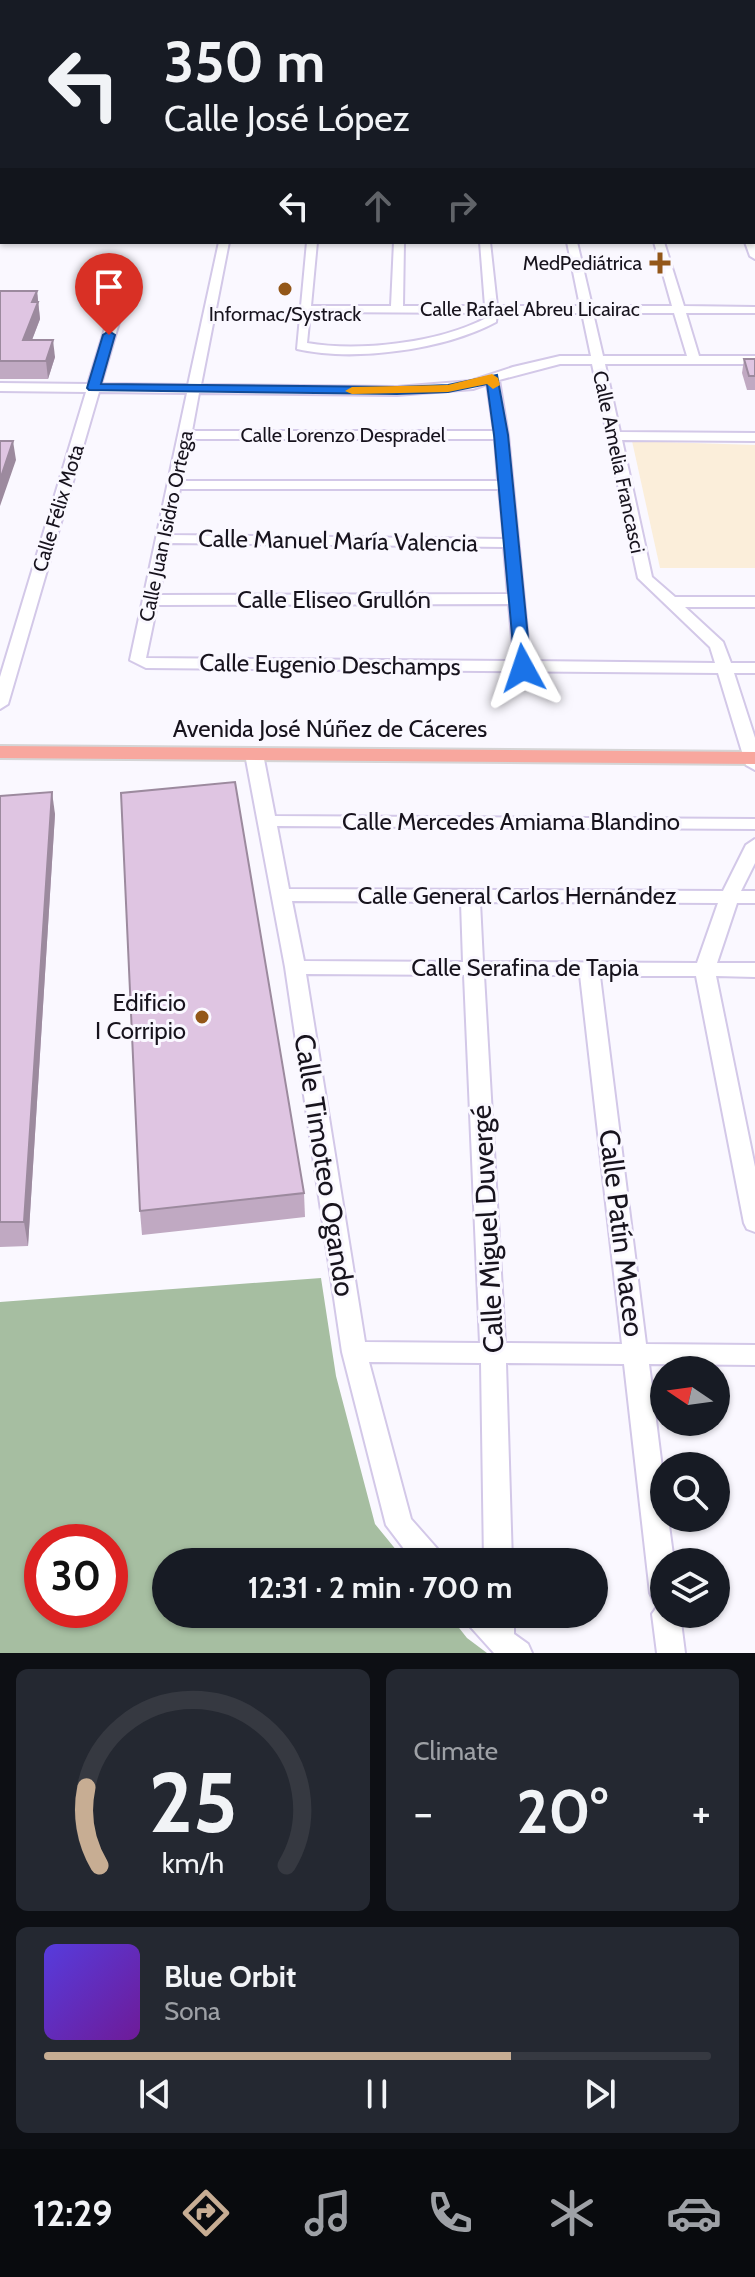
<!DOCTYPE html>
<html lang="en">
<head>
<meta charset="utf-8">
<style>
	body { margin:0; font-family:Cabin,sans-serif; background:#242831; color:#f1f3f6; height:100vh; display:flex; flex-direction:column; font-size:30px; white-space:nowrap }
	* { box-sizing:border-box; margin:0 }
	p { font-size:26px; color:#9ea1a6 }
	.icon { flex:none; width:44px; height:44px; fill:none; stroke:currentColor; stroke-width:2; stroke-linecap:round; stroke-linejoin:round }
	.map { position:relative; height:1653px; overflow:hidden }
	.panel { display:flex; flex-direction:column; gap:16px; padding:16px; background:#0d0f14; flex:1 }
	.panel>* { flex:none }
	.banner { position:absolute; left:0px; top:0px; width:756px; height:244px; box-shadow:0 2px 6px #0004; background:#171b24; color:#f1f3f6; overflow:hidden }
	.needle { width:52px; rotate:283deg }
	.fabs { position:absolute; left:650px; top:1356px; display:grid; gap:16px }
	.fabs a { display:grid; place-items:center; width:80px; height:80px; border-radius:50%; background:#171b24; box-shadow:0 2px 6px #0004; font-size:40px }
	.speed { position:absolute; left:24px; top:1524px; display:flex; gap:16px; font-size:40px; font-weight:700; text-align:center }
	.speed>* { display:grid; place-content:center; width:104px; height:104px; border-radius:50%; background:#171b24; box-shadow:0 2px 6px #0004; line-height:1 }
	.speed .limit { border:12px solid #d22; background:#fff; color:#111 }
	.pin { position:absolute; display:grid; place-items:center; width:68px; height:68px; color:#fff; margin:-82px -34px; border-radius:50% 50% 50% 0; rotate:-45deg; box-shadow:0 0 8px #0007 }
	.pin .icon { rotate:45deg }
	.me { position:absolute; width:88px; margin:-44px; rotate:355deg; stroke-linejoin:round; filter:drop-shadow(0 0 6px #0008) }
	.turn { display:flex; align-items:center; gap:28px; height:168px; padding:0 32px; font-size:36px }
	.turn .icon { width:104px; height:104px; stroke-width:2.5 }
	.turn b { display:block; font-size:56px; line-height:68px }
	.lanes { display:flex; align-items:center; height:76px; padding:0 32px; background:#0003; justify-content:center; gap:40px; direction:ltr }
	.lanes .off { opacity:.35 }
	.big { font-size:60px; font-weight:700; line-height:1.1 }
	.panel .tile { flex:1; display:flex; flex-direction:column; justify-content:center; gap:12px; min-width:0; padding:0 28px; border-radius:12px; background:#242831 }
	.panel .dial { align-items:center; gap:0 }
	.dial svg { height:208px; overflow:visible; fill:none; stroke:#363941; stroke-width:7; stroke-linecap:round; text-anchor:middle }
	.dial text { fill:#f1f3f6; stroke:none }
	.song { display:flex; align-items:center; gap:24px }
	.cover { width:96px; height:96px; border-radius:12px; background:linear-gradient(135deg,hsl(250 70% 55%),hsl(280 70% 35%)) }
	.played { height:8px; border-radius:4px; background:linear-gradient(90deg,#c7ad93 70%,#363941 70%) }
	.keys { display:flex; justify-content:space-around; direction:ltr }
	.heat { display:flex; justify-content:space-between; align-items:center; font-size:44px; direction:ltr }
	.panel .tiles { flex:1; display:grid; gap:16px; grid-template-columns:1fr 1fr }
	.tile:last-child { grid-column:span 2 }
	.trip { position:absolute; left:152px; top:1548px; width:456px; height:80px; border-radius:40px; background:#171b24; box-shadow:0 2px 6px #0004; font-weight:700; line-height:80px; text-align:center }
	.dock { display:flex; height:128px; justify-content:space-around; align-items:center; background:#090b0e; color:#9ea1a6 }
	.dock .icon { width:56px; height:56px }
	.dock .current { color:#c7ad93 }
	.dock b { font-size:36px; color:#f1f3f6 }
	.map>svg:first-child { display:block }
	.education { fill:#fbeeda }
	.forest { fill:#a6bea1; fill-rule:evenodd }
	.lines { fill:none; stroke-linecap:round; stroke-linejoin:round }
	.minor-casing { stroke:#d3c8e8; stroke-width:4 }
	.major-casing { stroke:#d5d5d6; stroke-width:4 }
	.highway-casing { stroke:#d5d5d6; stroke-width:4 }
	.minor { fill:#fff; fill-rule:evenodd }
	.major { fill:#f8a79e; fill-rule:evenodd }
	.highway { fill:#f36c5d; fill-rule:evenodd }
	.wall { fill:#c0a9c2 }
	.shaded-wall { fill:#9c8a9e }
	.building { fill:#dfc5e2; stroke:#9c8a9e; stroke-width:2 }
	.route { fill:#1a73e8; stroke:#114b97; stroke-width:2 }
	.slow { fill:#f59e0b }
	.poi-dot { fill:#935719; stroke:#faf8ff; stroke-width:3 }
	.labels { text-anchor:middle; stroke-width:6; stroke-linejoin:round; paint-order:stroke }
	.far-poi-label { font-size:20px; fill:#17131d; stroke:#faf8ff; text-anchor:end }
	.far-street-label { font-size:20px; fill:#17131d; stroke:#faf8ff }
	.street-label { font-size:24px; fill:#17131d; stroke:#faf8ff }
	.poi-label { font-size:24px; fill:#17131d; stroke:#faf8ff; text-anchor:end }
	.near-street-label { font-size:28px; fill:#17131d; stroke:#faf8ff }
</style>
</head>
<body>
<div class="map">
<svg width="755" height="1653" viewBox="0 0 755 1653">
	<rect width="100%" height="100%" fill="#faf8ff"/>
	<!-- education -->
	<path class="education" d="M 632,441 L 755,445 L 755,568 L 660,568 Z"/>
	<!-- forest -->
	<path class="forest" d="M 321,1278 L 336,1376 L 375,1524 L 406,1562 L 166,1562 L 166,1614 L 448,1614 L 467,1638 L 487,1653 L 0,1653 L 0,1302 ZM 42,1542 L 110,1542 L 110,1610 L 42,1610 Z"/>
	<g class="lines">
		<!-- minor casing -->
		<g class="minor-casing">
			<g id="minor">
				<path d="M 160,0 L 198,0 L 201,2 L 163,2 Z"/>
				<path d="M 374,0 L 382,0 L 373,2 Z"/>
				<path d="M 638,0 L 646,0 L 648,2 L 640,2 Z"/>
				<rect x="0" y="38" width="2" height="5"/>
				<path d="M 754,76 L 755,77 L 755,84 L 754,83 Z"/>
				<rect x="0" y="90" width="2" height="6"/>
				<rect x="754" y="166" width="1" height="6"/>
				<rect x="754" y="192" width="1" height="6"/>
				<path d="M 754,240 L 755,241 L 755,259 L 750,256 L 745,242 Z"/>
				<path d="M 219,242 L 229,242 L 201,385 L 397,387 L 471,381 L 513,367 L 560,356 L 591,356 L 582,313 L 497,313 L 496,322 C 444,350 354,362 297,349 L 307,242 L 317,242 L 311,306 L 391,306 L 394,242 L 404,242 L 403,306 L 485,306 L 480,242 L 490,242 L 497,306 L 580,306 L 567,242 L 577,242 L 592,306 L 672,306 L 654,242 L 664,242 L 684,306 L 755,307 L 755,313 L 686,313 L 699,356 L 755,356 L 755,364 L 605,364 L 620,432 L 755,433 L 755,441 L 622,440 L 652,577 L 675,597 L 755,597 L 755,607 L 685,607 L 723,642 L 731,663 L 755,663 L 755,673 L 734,673 L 755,738 L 755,770 L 746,765 L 718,673 L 146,668 L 130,660 L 187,393 L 99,392 L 8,704 L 0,709 L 0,677 L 86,392 L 0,391 L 0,383 L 88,384 L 110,312 L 116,309 L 122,312 L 101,384 L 188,385 ZM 310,312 L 486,313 L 486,318 C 439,343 359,352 307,343 ZM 593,313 L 674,313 L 687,356 L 603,356 ZM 560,364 L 592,364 L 638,578 L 710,647 L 715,663 L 530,661 L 508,435 L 499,380 ZM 487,384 L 494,431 L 192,431 L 199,393 L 397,395 L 473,389 ZM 190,439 L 495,439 L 498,481 L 182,481 ZM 180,489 L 499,489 L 504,539 L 171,535 ZM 169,543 L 504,547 L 508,594 L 159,595 ZM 509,604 L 514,661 L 146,658 L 157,605 Z"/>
				<path d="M 254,749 L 263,754 L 275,816 L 755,819 L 755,829 L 277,826 L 289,889 L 723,891 L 746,845 L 755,839 L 755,863 L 741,891 L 755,891 L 755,903 L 737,903 L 717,963 L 755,963 L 755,977 L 716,976 L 755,1167 L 755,1232 L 747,1229 L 744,1223 L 696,976 L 600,976 L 646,1344 L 755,1345 L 755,1365 L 649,1364 L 664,1484 L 664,1518 L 668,1518 L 674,1562 L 664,1562 L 664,1614 L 680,1614 L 685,1653 L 657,1653 L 652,1614 L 659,1604 L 654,1602 L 650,1593 L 624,1364 L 506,1363 L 512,1562 L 484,1562 L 481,1363 L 369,1362 L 411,1519 L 441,1553 L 445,1562 L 414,1562 L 386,1525 L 342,1352 L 285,967 L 245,754 ZM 292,901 L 461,902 L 463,962 L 304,961 ZM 480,902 L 718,903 L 697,963 L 483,962 ZM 306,974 L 464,975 L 480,1343 L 365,1342 ZM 484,975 L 580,975 L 622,1344 L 505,1343 Z"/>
				<path d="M 463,1614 L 514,1614 L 514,1634 L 528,1644 L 532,1653 L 494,1653 L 467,1623 Z"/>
			</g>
		</g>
		<!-- major casing -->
		<g class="major-casing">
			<g id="major">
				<rect x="0" y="160" width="2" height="8"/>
				<path d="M 2,179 L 2,190 L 0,191 L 0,180 Z"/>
				<path d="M 0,746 L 755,752 L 755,764 L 0,758 Z"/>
			</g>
		</g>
		<!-- highway casing -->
		<g class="highway-casing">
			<g id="highway">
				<path d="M 131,0 L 144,0 L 129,2 Z"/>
				<path d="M 0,149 L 2,149 L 0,160 Z"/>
			</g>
		</g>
		<!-- minor -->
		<use href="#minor" class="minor"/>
		<!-- major -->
		<use href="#major" class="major"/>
		<!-- highway -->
		<use href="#highway" class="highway"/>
	</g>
	<!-- wall -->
	<g class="wall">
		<path d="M 0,291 L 37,291 L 40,319 L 32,340 L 55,357 L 48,379 L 0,379 Z"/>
		<path d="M 744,359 L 755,359 L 755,390 L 747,390 L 742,373 Z"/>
		<path d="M 0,796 L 55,814 L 28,1246 L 0,1247 Z"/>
		<path d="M 304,1193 L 305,1217 L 142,1235 L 140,1211 Z"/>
	</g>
	<!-- shaded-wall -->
	<g class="shaded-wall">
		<path d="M 37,291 L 40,319 L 25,358 L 23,340 L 32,302 Z"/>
		<path d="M 53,340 L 55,357 L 48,379 L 46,361 Z"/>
		<path d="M 13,441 L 16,460 L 0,506 L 0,480 Z"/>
		<path d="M 52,792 L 55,814 L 28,1246 L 24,1222 Z"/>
	</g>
	<!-- building -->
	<g class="building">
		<path d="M 507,0 L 610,0 L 610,2 L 505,2 Z"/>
		<path d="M 697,0 L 733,0 L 743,2 L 698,2 Z"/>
		<path d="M 0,291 L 37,291 L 32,302 L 38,302 L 23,340 L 53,340 L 46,361 L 0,361 Z"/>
		<path d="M 744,359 L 755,359 L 755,376 L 749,376 Z"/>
		<path d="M 0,441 L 13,441 L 0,480 Z"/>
		<path d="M 235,782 L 304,1193 L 140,1211 L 121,793 Z"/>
		<path d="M 52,792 L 24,1222 L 0,1222 L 0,796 Z"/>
	</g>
	<!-- route -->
	<path class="route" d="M 109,331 L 115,335 L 101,384 L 397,387 L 448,385 L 497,375 L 508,435 L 531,668 L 529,671 L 523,672 L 515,668 L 494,435 L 487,384 L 448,392 L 397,394 L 89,390 L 87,388 L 103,335 Z"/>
	<!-- slow -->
	<path class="slow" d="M 492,374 L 498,378 L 500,385 L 493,389 L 487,384 L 448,392 L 352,394 L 345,391 L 352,387 L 448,385 Z"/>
	<!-- markers -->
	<g class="poi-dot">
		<path d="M656 251h8v8h8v8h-8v8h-8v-8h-8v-8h8z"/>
		<circle cx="285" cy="289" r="8"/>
		<circle cx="202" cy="1017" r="8"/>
	</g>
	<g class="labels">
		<!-- far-poi labels -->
		<g class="far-poi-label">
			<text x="642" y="270">MedPediátrica</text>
			<text x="285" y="321" text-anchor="middle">Informac/Systrack</text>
		</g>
		<!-- far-street labels -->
		<g class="far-street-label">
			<text x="530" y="316">Calle Rafael Abreu Licairac</text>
			<text x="343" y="442">Calle Lorenzo Despradel</text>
			<text transform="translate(619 462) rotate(78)" y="7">Calle Amelia Francasci</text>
			<text transform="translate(58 508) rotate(-73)" y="7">Calle Félix Mota</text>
			<text transform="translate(166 526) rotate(-78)" y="7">Calle Juan Isidro Ortega</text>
		</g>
		<!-- street labels -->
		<g class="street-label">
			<text transform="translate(338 541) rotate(1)" y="8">Calle Manuel María Valencia</text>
			<text x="334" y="608">Calle Eliseo Grullón</text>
			<text transform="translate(330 665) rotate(1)" y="8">Calle Eugenio Deschamps</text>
			<text x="330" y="737">Avenida José Núñez de Cáceres</text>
			<text x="511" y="830">Calle Mercedes Amiama Blandino</text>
			<text x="517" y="904">Calle General Carlos Hernández</text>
			<text x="525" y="976">Calle Serafina de Tapia</text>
		</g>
		<!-- poi labels -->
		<g class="poi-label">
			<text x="186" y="1011">Edificio<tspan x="186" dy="28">I Corripio</tspan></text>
		</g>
		<!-- near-street labels -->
		<g class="near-street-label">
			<text transform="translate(325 1165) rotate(81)" y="10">Calle Timoteo Ogando</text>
			<text transform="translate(487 1229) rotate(-93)" y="10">Calle Miguel Duvergé</text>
			<text transform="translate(622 1233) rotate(83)" y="10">Calle Patín Maceo</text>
		</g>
	</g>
</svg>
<div class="fabs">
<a><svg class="needle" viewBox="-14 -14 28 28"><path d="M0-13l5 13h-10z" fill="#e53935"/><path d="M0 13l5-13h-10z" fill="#9ea1a6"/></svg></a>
<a><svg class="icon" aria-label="search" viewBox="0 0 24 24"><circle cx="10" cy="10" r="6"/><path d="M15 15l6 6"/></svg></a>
<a><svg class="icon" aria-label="layers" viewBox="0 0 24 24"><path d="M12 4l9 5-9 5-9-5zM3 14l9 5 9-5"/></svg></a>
</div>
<div class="speed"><div class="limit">30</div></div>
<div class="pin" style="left:109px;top:335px;background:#d93025"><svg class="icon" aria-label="arrive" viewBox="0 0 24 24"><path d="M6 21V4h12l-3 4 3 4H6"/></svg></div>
<svg class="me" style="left:523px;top:668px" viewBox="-20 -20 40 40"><path d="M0-17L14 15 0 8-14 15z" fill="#1a73e8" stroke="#fff" stroke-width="4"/></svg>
<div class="trip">12:31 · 2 min · 700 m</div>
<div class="banner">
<div class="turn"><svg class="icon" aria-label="left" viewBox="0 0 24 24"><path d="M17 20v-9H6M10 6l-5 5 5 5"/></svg><div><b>350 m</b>Calle José López</div></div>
<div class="lanes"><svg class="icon" aria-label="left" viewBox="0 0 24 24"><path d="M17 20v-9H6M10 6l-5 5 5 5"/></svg><svg class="icon off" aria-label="ahead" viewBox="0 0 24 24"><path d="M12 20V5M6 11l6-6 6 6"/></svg><svg class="icon off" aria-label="right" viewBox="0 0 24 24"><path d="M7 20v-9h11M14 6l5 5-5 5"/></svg></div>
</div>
</div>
<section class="panel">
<div class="tiles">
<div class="tile dial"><svg viewBox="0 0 100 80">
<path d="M14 69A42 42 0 1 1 86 69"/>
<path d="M14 69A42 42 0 0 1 9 39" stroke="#c7ad93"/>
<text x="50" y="56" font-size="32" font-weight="700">25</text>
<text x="50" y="72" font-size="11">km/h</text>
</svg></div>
<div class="tile"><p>Climate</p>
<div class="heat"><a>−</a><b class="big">20°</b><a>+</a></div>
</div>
<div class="tile">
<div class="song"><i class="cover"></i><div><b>Blue Orbit</b><p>Sona</p></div></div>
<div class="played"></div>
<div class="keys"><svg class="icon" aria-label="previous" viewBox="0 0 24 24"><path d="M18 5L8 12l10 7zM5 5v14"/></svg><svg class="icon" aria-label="pause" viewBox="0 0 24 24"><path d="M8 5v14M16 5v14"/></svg><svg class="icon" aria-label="next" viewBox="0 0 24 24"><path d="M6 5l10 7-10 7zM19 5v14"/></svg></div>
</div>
</div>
</section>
<nav class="dock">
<b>12:29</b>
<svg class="icon current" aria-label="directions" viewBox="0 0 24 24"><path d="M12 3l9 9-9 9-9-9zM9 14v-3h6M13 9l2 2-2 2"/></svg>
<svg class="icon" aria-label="music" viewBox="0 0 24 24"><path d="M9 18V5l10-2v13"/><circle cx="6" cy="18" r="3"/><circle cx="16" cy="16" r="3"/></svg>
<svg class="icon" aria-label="phone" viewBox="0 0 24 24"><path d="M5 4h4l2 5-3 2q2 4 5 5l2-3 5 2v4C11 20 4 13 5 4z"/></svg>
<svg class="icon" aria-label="climate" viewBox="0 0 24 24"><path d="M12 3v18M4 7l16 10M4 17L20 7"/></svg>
<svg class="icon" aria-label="car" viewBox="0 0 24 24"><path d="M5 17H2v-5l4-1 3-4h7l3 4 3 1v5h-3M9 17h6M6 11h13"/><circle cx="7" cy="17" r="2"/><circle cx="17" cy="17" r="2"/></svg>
</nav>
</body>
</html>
